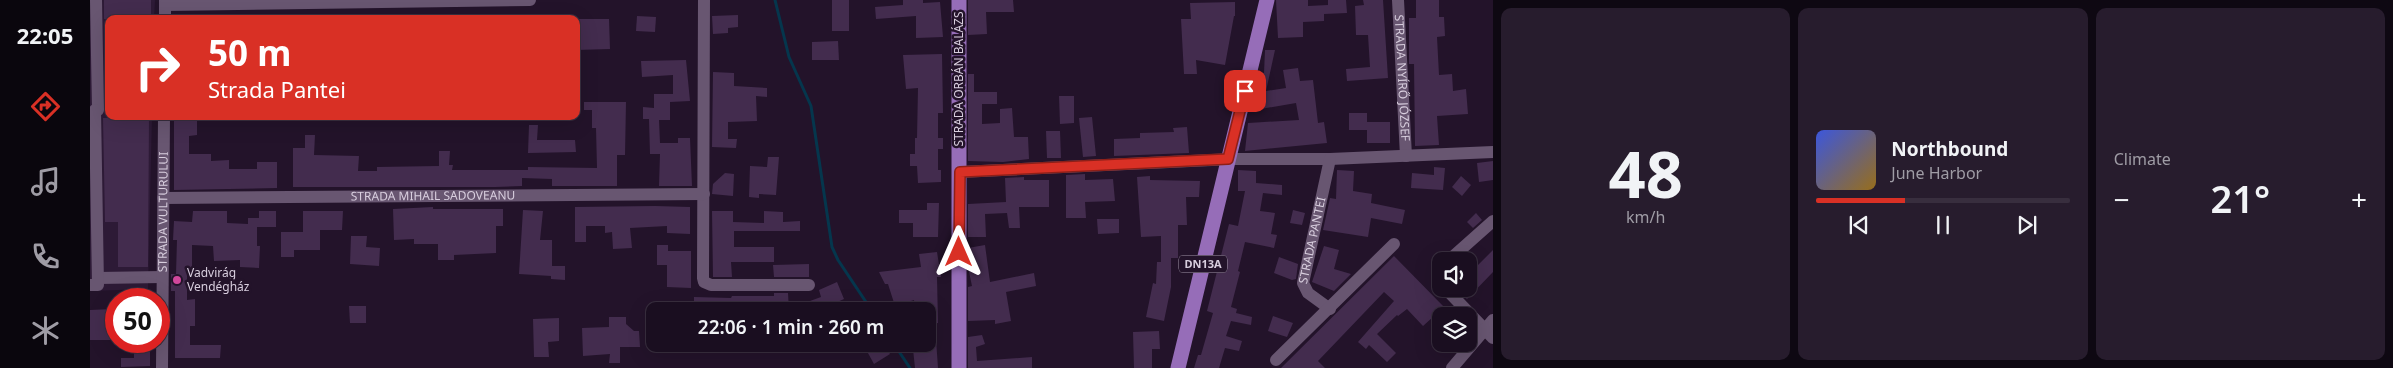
<!DOCTYPE html>
<html lang="en">
<head>
<meta charset="utf-8">
<style>
	body { margin:0; font-family:"Noto Sans",sans-serif; background:#271c2d; color:#f1f3f6; height:100vh; display:flex; flex-direction:column; font-size:19px; white-space:nowrap }
	* { box-sizing:border-box; margin:0 }
	p { font-size:16px; color:#9f9ca5 }
	.icon { flex:none; width:28px; height:28px; fill:none; stroke:currentColor; stroke-width:2; stroke-linecap:round; stroke-linejoin:round }
	.map { position:relative; flex:1; overflow:hidden }
	.side { display:flex; flex-direction:column; gap:8px; padding:8px; background:#0e0812; width:900px }
	.side>* { flex:none }
	.hud { position:absolute; left:15px; top:15px; width:475px; height:105px; border-radius:10px; box-shadow:0 5px 20px #0002,0 0 0 1px #382e3e; background:#d93025; color:#fff; overflow:hidden }
	.controls { position:absolute; left:1342px; top:252px; display:grid; gap:10px }
	.controls a { display:grid; place-items:center; width:45px; height:45px; border-radius:10px; background:#1a0e20; box-shadow:0 5px 20px #0002,0 0 0 1px #382e3e; font-size:25px }
	.speed { position:absolute; left:15px; top:288px; display:flex; gap:10px; font-size:25px; font-weight:700; text-align:center }
	.speed>* { display:grid; place-content:center; width:65px; height:65px; border-radius:50%; background:#1a0e20; box-shadow:0 5px 20px #0002,0 0 0 1px #382e3e; line-height:1 }
	.speed .limit { border:8px solid #d22; background:#fff; color:#111 }
	.pin { position:absolute; display:grid; place-items:center; width:42px; height:42px; color:#fff; margin:-21px; border-radius:10px; box-shadow:0 2px 8px #0006 }
	.me { position:absolute; width:55px; margin:-28px; rotate:0deg; stroke-linejoin:round; filter:drop-shadow(0 0 4px #0008) }
	.turn { display:flex; align-items:center; gap:18px; height:105px; padding:0 20px; font-size:22px }
	.turn .icon { width:65px; height:65px; stroke-width:2.5 }
	.turn b { display:block; font-size:35px; line-height:42px }
	.big { font-size:38px; font-weight:600; line-height:1.1 }
	.side .tile { flex:1; display:flex; flex-direction:column; justify-content:center; gap:8px; min-width:0; padding:0 18px; border-radius:10px; background:#271c2d }
	.side .dial { align-items:center; gap:0 }
	.dial b { font-size:65px; line-height:1 }
	.song { display:flex; align-items:center; gap:15px }
	.cover { width:60px; height:60px; border-radius:8px; background:linear-gradient(135deg,hsl(230 70% 55%),hsl(40 70% 35%)) }
	.played { height:5px; border-radius:2px; background:linear-gradient(90deg,#d93025 35%,#382e3e 35%) }
	.keys { display:flex; justify-content:space-around; direction:ltr }
	.heat { display:flex; justify-content:space-between; align-items:center; font-size:28px; direction:ltr }
	.side .tiles { flex:1; display:grid; gap:8px; grid-template-columns:repeat(3,1fr) }
	.trip { position:absolute; left:556px; top:302px; width:290px; height:50px; border-radius:10px; background:#1a0e20; box-shadow:0 5px 20px #0002,0 0 0 1px #382e3e; font-weight:600; line-height:50px; text-align:center }
	main { display:flex; flex:1; min-height:0 }
	.menu { display:flex; flex-direction:column; width:90px; justify-content:space-around; align-items:center; background:#0a060d; color:#9f9ca5 }
	.menu .icon { width:35px; height:35px }
	.menu .current { color:#d93025 }
	.menu b { font-size:22px; color:#f1f3f6 }
	.map>svg:first-child { display:block }
	.built { fill:#2d1a36 }
	.lines { fill:none; stroke-linecap:round; stroke-linejoin:round }
	.stream { stroke:#05364d; stroke-width:3 }
	.building { fill:#432c4e }
	.minor { stroke:#685671; stroke-width:12 }
	.major { stroke:#966db8; stroke-width:15 }
	.route-casing { stroke:#8d1f18; stroke-width:12 }
	.route { stroke:#d93025; stroke-width:9 }
	.hotel-dot { fill:#d1479c; stroke:#23132a; stroke-width:2 }
	.labels { text-anchor:middle; stroke-width:5; stroke-linejoin:round; paint-order:stroke }
	.shield { fill:#23132a; stroke:#a296a8; stroke-width:1 }
	.shield-label { font-size:11px; font-weight:bold; fill:#d8cede }
	.street-label { font-size:12px; fill:#d8cede; stroke:#23132a }
	.poi-label { font-size:12px; fill:#d8cede; stroke:#23132a; text-anchor:start }
</style>
</head>
<body>
<main>
<nav class="menu">
<b>22:05</b>
<svg class="icon current" aria-label="directions" viewBox="0 0 24 24"><path d="M12 3l9 9-9 9-9-9zM9 14v-3h6M13 9l2 2-2 2"/></svg>
<svg class="icon" aria-label="music" viewBox="0 0 24 24"><path d="M9 18V5l10-2v13"/><circle cx="6" cy="18" r="3"/><circle cx="16" cy="16" r="3"/></svg>
<svg class="icon" aria-label="phone" viewBox="0 0 24 24"><path d="M5 4h4l2 5-3 2q2 4 5 5l2-3 5 2v4C11 20 4 13 5 4z"/></svg>
<svg class="icon" aria-label="climate" viewBox="0 0 24 24"><path d="M12 3v18M4 7l16 10M4 17L20 7"/></svg>
</nav>
<div class="map">
<svg width="1403" height="368" viewBox="0 0 1403 368">
	<rect width="100%" height="100%" fill="#23132a"/>
	<!-- built -->
	<path class="built" d="M 0,0 L 65,0 L 64,19 L 19,19 L 19,116 L 62,116 L 58,289 L 0,291 Z"/>
	<g class="lines">
		<!-- stream -->
		<g class="stream">
			<path d="M 685,0 L 699,57 L 721,106 L 742,247 L 748,260 L 782,311"/>
			<path d="M 804,344 L 820,368"/>
		</g>
	</g>
	<!-- building -->
	<g class="building">
		<rect x="14" y="0" width="47" height="19"/>
		<rect x="742" y="0" width="17" height="31"/>
		<path d="M 813,0 L 833,0 L 833,3 L 850,2 L 853,37 L 826,38 L 826,16 L 786,19 L 785,7 L 813,5 Z"/>
		<path d="M 878,0 L 923,0 L 924,12 L 896,12 L 897,34 L 878,35 Z"/>
		<path d="M 1186,0 L 1218,0 L 1218,6 L 1238,5 L 1238,0 L 1256,0 L 1257,13 L 1234,14 L 1234,21 L 1213,22 L 1213,37 L 1188,38 Z"/>
		<path d="M 1273,0 L 1293,0 L 1298,78 L 1257,81 L 1256,69 L 1280,67 L 1278,35 L 1266,35 L 1265,6 L 1274,5 Z"/>
		<path d="M 1326,0 L 1349,0 L 1349,17 L 1354,17 L 1355,36 L 1347,37 L 1349,75 L 1362,74 L 1363,91 L 1376,89 L 1378,114 L 1347,116 L 1349,145 L 1325,146 L 1324,64 L 1319,64 L 1319,18 L 1326,18 Z"/>
		<path d="M 1145,2 L 1145,16 L 1144,16 L 1135,65 L 1106,60 L 1107,74 L 1094,74 L 1091,19 L 1101,19 L 1100,3 Z"/>
		<path d="M 648,15 L 648,27 L 638,28 L 638,33 L 623,34 L 622,16 Z"/>
		<path d="M 547,16 L 566,17 L 565,32 L 546,31 Z"/>
		<path d="M 486,19 L 519,19 L 520,49 L 486,50 Z"/>
		<path d="M 748,41 L 749,60 L 722,60 L 722,42 Z"/>
		<path d="M 1175,50 L 1185,50 L 1176,91 L 1196,88 L 1193,70 L 1208,68 L 1210,81 L 1223,80 L 1228,123 L 1234,122 L 1237,143 L 1155,151 L 1158,123 L 1209,120 L 1206,103 L 1165,110 L 1164,93 L 1169,72 L 1174,73 Z"/>
		<path d="M 852,54 L 853,113 L 848,113 L 848,138 L 853,138 L 853,149 L 848,149 L 848,170 L 851,170 L 851,182 L 828,183 L 827,166 L 820,166 L 820,154 L 825,154 L 825,138 L 827,138 L 828,88 L 816,89 L 813,55 Z"/>
		<path d="M 596,60 L 600,101 L 580,102 L 580,120 L 569,120 L 570,143 L 588,143 L 588,138 L 600,138 L 602,186 L 569,186 L 570,154 L 560,154 L 559,119 L 553,119 L 553,107 L 564,108 L 564,94 L 583,94 L 583,75 L 552,77 L 551,61 Z"/>
		<path d="M 623,72 L 644,73 L 644,86 L 677,88 L 677,97 L 666,96 L 667,121 L 638,122 L 638,139 L 647,139 L 646,148 L 622,147 Z"/>
		<path d="M 878,74 L 884,74 L 884,92 L 907,92 L 907,104 L 892,104 L 892,124 L 910,123 L 910,109 L 922,108 L 924,137 L 938,137 L 939,159 L 913,162 L 878,161 Z"/>
		<path d="M 969,96 L 984,96 L 984,123 L 970,124 Z"/>
		<path d="M 494,102 L 536,102 L 535,155 L 527,155 L 527,186 L 462,186 L 462,179 L 432,178 L 432,186 L 405,187 L 203,187 L 203,148 L 215,148 L 215,135 L 225,135 L 224,155 L 269,156 L 268,171 L 287,171 L 287,167 L 349,166 L 349,151 L 360,151 L 359,165 L 363,165 L 362,170 L 438,170 L 438,167 L 507,168 L 506,128 L 502,128 L 502,110 L 494,110 Z"/>
		<rect x="1259" y="113" width="18" height="17"/>
		<path d="M 84,117 L 107,117 L 107,135 L 99,136 L 99,154 L 121,154 L 121,161 L 139,160 L 139,169 L 167,169 L 167,162 L 187,162 L 187,188 L 84,190 Z"/>
		<path d="M 1002,117 L 1006,156 L 993,157 L 989,118 Z"/>
		<path d="M 13,118 L 59,118 L 58,267 L 28,267 L 28,222 L 15,222 Z"/>
		<rect x="1277" y="122" width="23" height="21"/>
		<path d="M 439,125 L 448,125 L 447,140 L 485,140 L 486,152 L 438,153 Z"/>
		<path d="M 1097,127 L 1099,153 L 1024,156 L 1024,139 L 1050,138 L 1050,133 L 1084,132 L 1083,128 Z"/>
		<path d="M 956,131 L 970,131 L 971,158 L 957,158 Z"/>
		<path d="M 678,157 L 689,157 L 686,195 L 669,194 L 669,198 L 659,197 L 660,166 L 677,167 Z"/>
		<path d="M 1403,161 L 1403,180 L 1389,182 L 1387,163 Z"/>
		<path d="M 1344,167 L 1355,168 L 1353,190 L 1321,188 L 1322,173 L 1344,175 Z"/>
		<path d="M 1148,170 L 1166,171 L 1166,183 L 1192,185 L 1192,195 L 1173,193 L 1170,211 L 1185,213 L 1181,234 L 1187,235 L 1184,248 L 1155,242 L 1148,271 L 1150,272 L 1141,307 L 1147,309 L 1146,313 L 1162,317 L 1161,325 L 1141,321 L 1136,336 L 1152,341 L 1149,351 L 1135,348 L 1129,368 L 1104,368 L 1108,355 L 1111,355 L 1123,313 L 1117,311 L 1139,224 L 1148,226 L 1155,191 L 1148,191 Z"/>
		<path d="M 1247,170 L 1264,171 L 1263,191 L 1282,194 L 1281,203 L 1315,210 L 1312,224 L 1281,218 L 1278,237 L 1233,230 L 1240,198 L 1246,199 Z"/>
		<path d="M 635,173 L 644,174 L 643,196 L 622,194 L 623,184 Z"/>
		<path d="M 995,174 L 995,180 L 1023,179 L 1025,201 L 995,202 L 996,218 L 976,218 L 976,175 Z"/>
		<path d="M 1060,176 L 1060,180 L 1110,181 L 1109,197 L 1096,197 L 1097,225 L 1088,225 L 1088,258 L 1081,258 L 1081,287 L 1074,321 L 1056,317 L 1063,283 L 1066,284 L 1067,262 L 1071,262 L 1071,236 L 1051,237 L 1047,177 Z"/>
		<path d="M 1371,176 L 1381,185 L 1372,196 L 1362,187 Z"/>
		<path d="M 934,177 L 934,180 L 959,180 L 959,207 L 929,207 L 930,228 L 919,228 L 917,213 L 895,214 L 896,237 L 878,237 L 878,204 L 916,202 L 915,178 Z"/>
		<path d="M 837,203 L 849,203 L 848,237 L 823,237 L 823,223 L 809,223 L 809,210 L 837,210 Z"/>
		<path d="M 565,206 L 600,207 L 600,234 L 577,233 L 577,226 L 540,228 L 542,248 L 523,249 L 522,232 L 515,233 L 515,226 L 496,226 L 496,242 L 485,242 L 485,207 Z"/>
		<path d="M 343,207 L 343,209 L 413,209 L 413,226 L 406,226 L 406,253 L 364,255 L 364,260 L 348,260 L 348,244 L 324,244 L 324,239 L 304,240 L 303,209 Z"/>
		<path d="M 433,210 L 453,211 L 450,240 L 462,240 L 462,266 L 475,266 L 475,280 L 461,279 L 461,276 L 429,274 Z"/>
		<path d="M 1203,210 L 1215,213 L 1212,225 L 1200,223 Z"/>
		<path d="M 103,211 L 137,211 L 137,223 L 158,224 L 158,218 L 169,218 L 169,211 L 186,211 L 186,227 L 167,227 L 167,246 L 170,246 L 169,268 L 150,267 L 150,260 L 124,261 L 123,246 L 102,245 L 102,272 L 97,272 L 97,300 L 105,299 L 105,326 L 100,326 L 100,345 L 131,345 L 130,358 L 85,358 L 85,291 L 81,291 L 81,274 L 86,274 L 87,240 L 83,240 L 84,221 L 102,222 Z"/>
		<path d="M 213,211 L 253,211 L 252,230 L 230,230 L 230,250 L 204,250 L 204,257 L 191,257 L 191,232 L 213,232 Z"/>
		<path d="M 622,211 L 643,211 L 643,222 L 674,223 L 674,211 L 693,212 L 693,222 L 710,221 L 710,231 L 644,231 L 644,247 L 684,247 L 684,262 L 641,262 L 642,277 L 623,277 Z"/>
		<path d="M 1386,213 L 1392,220 L 1383,228 L 1377,222 Z"/>
		<path d="M 1007,219 L 1029,219 L 1029,233 L 1008,234 Z"/>
		<path d="M 261,236 L 277,236 L 276,247 L 290,248 L 289,266 L 260,264 Z"/>
		<path d="M 567,245 L 578,245 L 578,251 L 601,251 L 601,288 L 577,287 L 577,265 L 567,265 Z"/>
		<path d="M 895,245 L 900,282 L 944,273 L 946,286 L 916,292 L 921,321 L 905,324 L 905,320 L 878,321 L 878,287 L 882,286 L 878,267 L 878,248 Z"/>
		<path d="M 1234,246 L 1249,250 L 1244,269 L 1261,274 L 1244,291 L 1222,282 Z"/>
		<path d="M 1403,250 L 1403,272 L 1377,299 L 1367,289 L 1379,289 L 1379,268 L 1384,263 L 1387,266 Z"/>
		<path d="M 847,252 L 851,277 L 847,277 L 848,323 L 838,324 L 838,311 L 825,311 L 824,300 L 805,306 L 798,284 L 795,284 L 789,272 L 831,267 L 829,254 Z"/>
		<path d="M 1304,256 L 1354,307 L 1333,326 L 1317,309 L 1308,316 L 1307,315 L 1287,334 L 1306,353 L 1297,362 L 1279,345 L 1276,349 L 1268,342 L 1304,301 L 1294,292 L 1228,361 L 1235,368 L 1191,368 Z"/>
		<path d="M 1189,257 L 1208,264 L 1206,279 L 1202,280 L 1184,273 Z"/>
		<path d="M 719,264 L 719,277 L 684,277 L 683,265 Z"/>
		<path d="M 747,282 L 754,299 L 745,303 L 749,311 L 724,311 L 720,301 L 731,297 L 729,290 Z"/>
		<path d="M 684,293 L 698,293 L 699,311 L 604,311 L 604,297 L 641,298 L 642,296 L 684,296 Z"/>
		<path d="M 259,306 L 276,306 L 276,323 L 260,323 Z"/>
		<path d="M 23,309 L 24,331 L 26,331 L 26,340 L 0,340 L 0,310 Z"/>
		<path d="M 1183,316 L 1203,323 L 1197,337 L 1178,331 Z"/>
		<path d="M 519,317 L 536,317 L 536,324 L 544,331 L 549,331 L 550,347 L 530,347 L 530,363 L 519,363 L 520,354 L 493,356 L 492,328 L 519,327 Z"/>
		<path d="M 469,318 L 469,341 L 458,342 L 459,357 L 444,357 L 443,319 Z"/>
		<path d="M 1069,331 L 1070,349 L 1062,349 L 1062,368 L 1044,368 L 1043,332 Z"/>
		<path d="M 892,335 L 895,344 L 886,347 L 887,361 L 942,357 L 942,368 L 878,368 L 878,337 Z"/>
		<path d="M 846,339 L 848,368 L 825,368 L 823,349 L 829,348 L 829,344 L 838,344 L 838,340 Z"/>
		<path d="M 773,344 L 794,344 L 800,354 L 784,364 Z"/>
		<path d="M 60,350 L 60,366 L 31,367 L 31,358 L 44,358 L 44,351 Z"/>
	</g>
	<g class="lines">
		<!-- minor -->
		<g class="minor">
			<path d="M 6,0 L 8,110"/>
			<path d="M 75,0 L 75,19"/>
			<path d="M 614,0 L 613,278 L 614,282 L 621,285 L 719,285"/>
			<path id="s1" d="M 1308,0 L 1316,156"/>
			<path d="M 75,5 L 440,0"/>
			<path d="M 870,172 L 1143,159 L 1240,159 L 1403,152"/>
			<path id="s2" d="M 73,198 L 614,194"/>
			<path d="M 1358,261 L 1403,221"/>
			<path d="M 1351,268 L 1347,274 L 1351,284"/>
			<path d="M 8,278 L 72,277"/>
			<path d="M 0,285 L 8,285 L 5,110"/>
			<path d="M 1356,289 L 1403,338"/>
			<path id="s3" d="M 1240,309 L 1218,293 L 1213,283 L 1240,159"/>
			<path d="M 1186,360 L 1304,244"/>
			<path id="s4" d="M 72,368 L 74,116"/>
			<path d="M 1362,368 L 1403,320"/>
		</g>
		<!-- major -->
		<g class="major">
			<path d="M 869,0 L 869,368"/>
			<path d="M 1088,368 L 1177,0"/>
		</g>
	</g>
	<g class="lines">
		<!-- route casing -->
		<g class="route-casing">
			<path id="route" d="M 869,252 L 870,172 L 1138,159 L 1155,91"/>
		</g>
		<!-- route -->
		<use href="#route" class="route"/>
	</g>
	<!-- markers -->
	<circle class="hotel-dot" cx="87" cy="280" r="5"/>
	<g class="labels">
		<!-- shield labels -->
		<rect class="shield" x="1089" y="255.5" width="48" height="17" rx="4"/>
		<g class="shield-label">
			<text x="1113" y="268">DN13A</text>
		</g>
		<!-- street labels -->
		<g class="street-label">
			<text dy="4" stroke="none"><textPath href="#s1" startOffset="78">STRADA NYÍRŐ JÓZSEF</textPath></text>
			<text transform="translate(869 79) rotate(-90)" y="4">STRADA ORBÁN BALÁZS</text>
			<text dy="4" stroke="none"><textPath href="#s2" startOffset="270">STRADA MIHAIL SADOVEANU</textPath></text>
			<text dy="4" stroke="none"><textPath href="#s4" startOffset="156">STRADA VULTURULUI</textPath></text>
			<text dy="4" stroke="none"><textPath href="#s3" startOffset="82">STRADA PANTEI</textPath></text>
		</g>
		<!-- poi labels -->
		<g class="poi-label">
			<text x="97" y="277">Vadvirág<tspan x="97" dy="14">Vendégház</tspan></text>
		</g>
	</g>
</svg>
<div class="controls">
<a><svg class="icon" aria-label="sound" viewBox="0 0 24 24"><path d="M4 9h4l5-4v14l-5-4H4zM17 9q2 3 0 6"/></svg></a>
<a><svg class="icon" aria-label="layers" viewBox="0 0 24 24"><path d="M12 4l9 5-9 5-9-5zM3 14l9 5 9-5"/></svg></a>
</div>
<div class="speed"><div class="limit">50</div></div>
<div class="pin" style="left:1155px;top:91px;background:#d93025"><svg class="icon" aria-label="arrive" viewBox="0 0 24 24"><path d="M6 21V4h12l-3 4 3 4H6"/></svg></div>
<svg class="me" style="left:869px;top:252px" viewBox="-20 -20 40 40"><path d="M0-17L14 15 0 8-14 15z" fill="#d93025" stroke="#fff" stroke-width="4"/></svg>
<div class="trip">22:06 · 1 min · 260 m</div>
<div class="hud">
<div class="turn"><svg class="icon" aria-label="right" viewBox="0 0 24 24"><path d="M7 20v-9h11M14 6l5 5-5 5"/></svg><div><b>50 m</b>Strada Pantei</div></div>
</div>
</div>
<section class="side">
<div class="tiles">
<div class="tile dial"><b>48</b><p>km/h</p></div>
<div class="tile">
<div class="song"><i class="cover"></i><div><b>Northbound</b><p>June Harbor</p></div></div>
<div class="played"></div>
<div class="keys"><svg class="icon" aria-label="previous" viewBox="0 0 24 24"><path d="M18 5L8 12l10 7zM5 5v14"/></svg><svg class="icon" aria-label="pause" viewBox="0 0 24 24"><path d="M8 5v14M16 5v14"/></svg><svg class="icon" aria-label="next" viewBox="0 0 24 24"><path d="M6 5l10 7-10 7zM19 5v14"/></svg></div>
</div>
<div class="tile"><p>Climate</p>
<div class="heat"><a>−</a><b class="big">21°</b><a>+</a></div>
</div>
</div>
</section>
</main>
</body>
</html>
